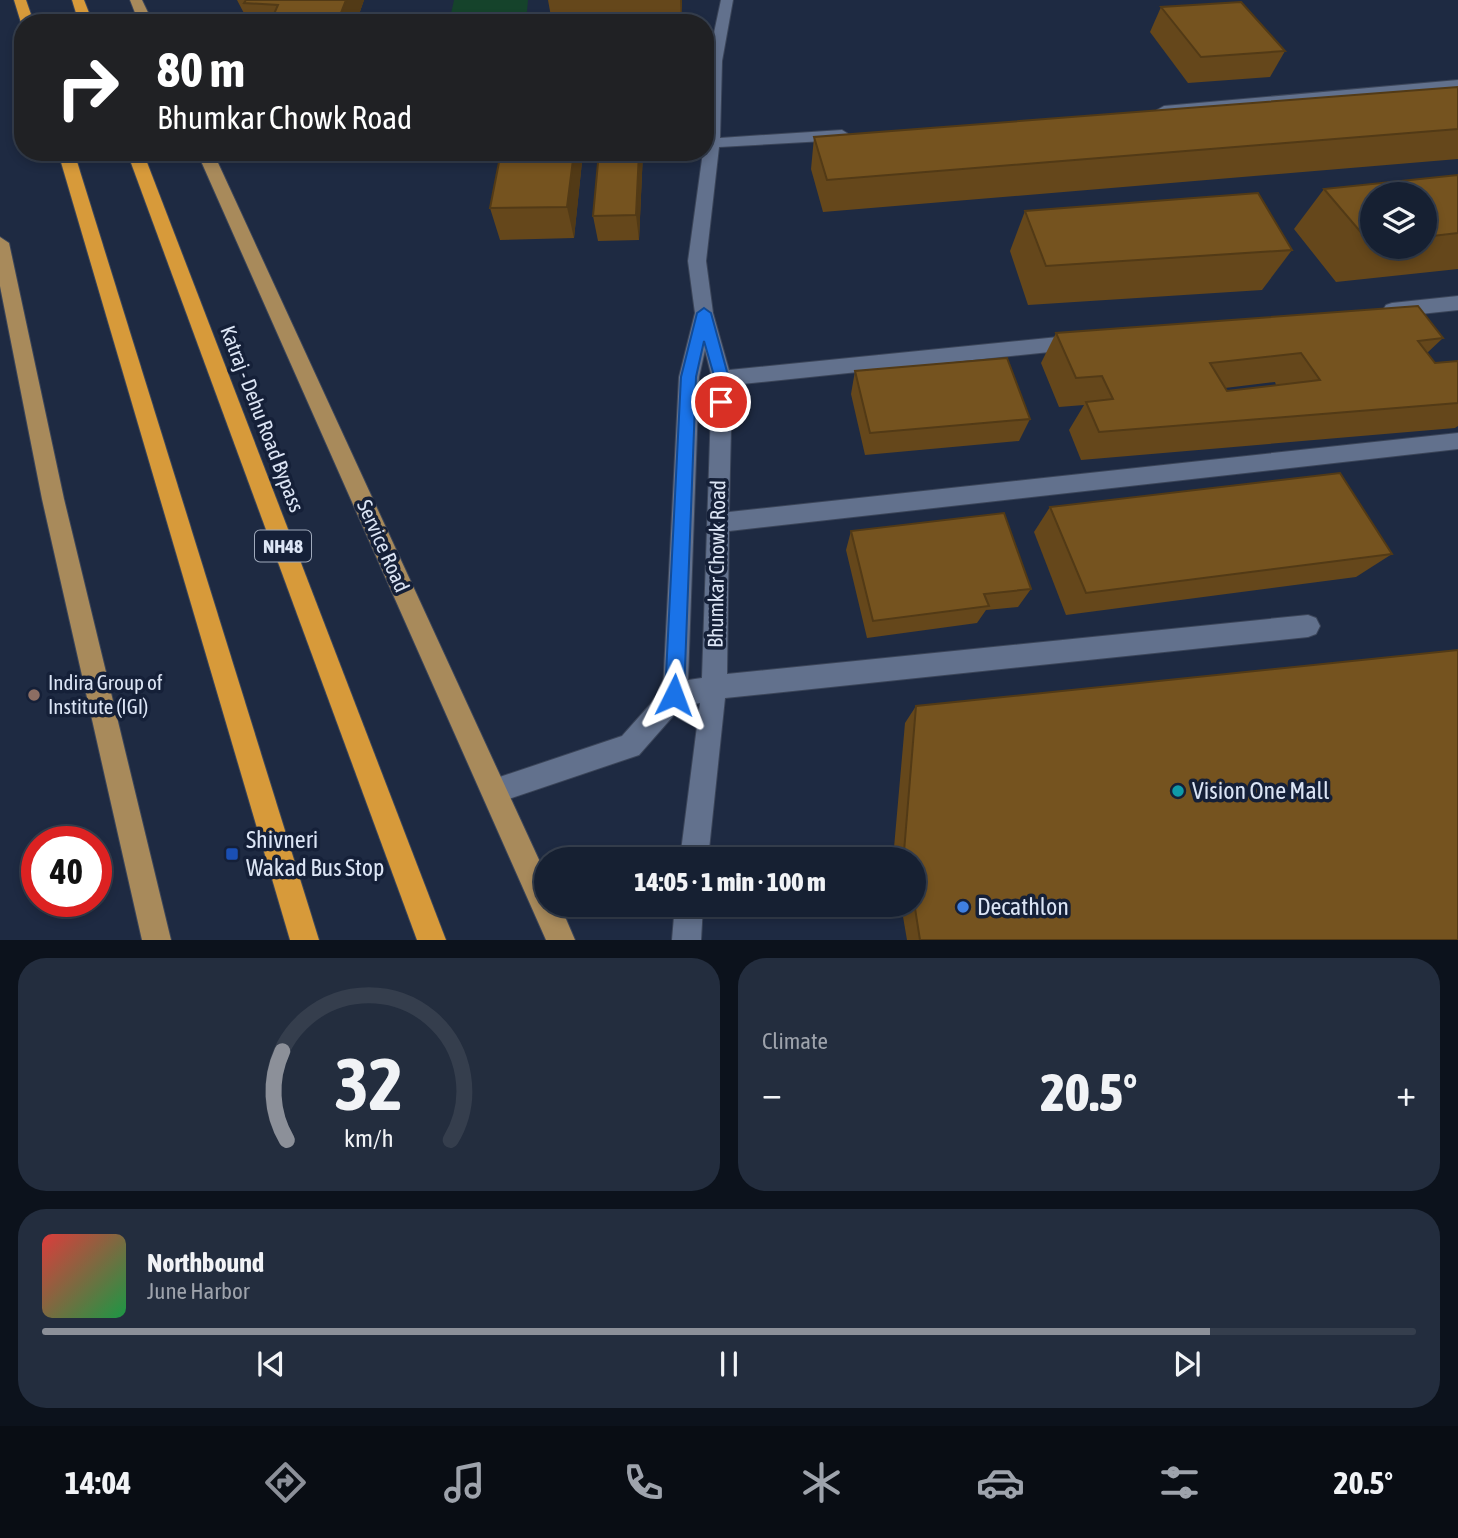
<!DOCTYPE html>
<html lang="en">
<head>
<meta charset="utf-8">
<style>
	body { margin:0; font-family:"Asap Condensed",sans-serif; background:#232d3e; color:#f1f3f6; height:100vh; display:flex; flex-direction:column; font-size:26px; white-space:nowrap }
	* { box-sizing:border-box; margin:0 }
	p { font-size:23px; color:#9ea3ac }
	.icon { flex:none; width:38px; height:38px; fill:none; stroke:currentColor; stroke-width:2; stroke-linecap:round; stroke-linejoin:round }
	.map { position:relative; height:940px; overflow:hidden }
	.panel { display:flex; flex-direction:column; gap:18px; padding:18px; background:#0c121c; flex:1 }
	.panel>* { flex:none }
	.banner { position:absolute; left:14px; top:14px; width:700px; height:147px; border-radius:28px; box-shadow:0 4px 10px #0003,0 0 0 2px #353e4d; background:#202124; color:#fff; overflow:hidden }
	.fabs { position:absolute; left:1360px; top:182px; display:grid; gap:14px }
	.fabs a { display:grid; place-items:center; width:77px; height:77px; border-radius:50%; background:#162032; box-shadow:0 4px 10px #0003,0 0 0 2px #353e4d; font-size:35px }
	.speed { position:absolute; left:21px; top:826px; display:flex; gap:14px; font-size:35px; font-weight:700; text-align:center }
	.speed>* { display:grid; place-content:center; width:91px; height:91px; border-radius:50%; background:#162032; box-shadow:0 4px 10px #0003,0 0 0 2px #353e4d; line-height:1 }
	.speed .limit { border:10px solid #d22; background:#fff; color:#111 }
	.pin { position:absolute; display:grid; place-items:center; width:60px; height:60px; color:#fff; margin:-30px; border:4px solid #fff; border-radius:50%; box-shadow:0 2px 7px #0007 }
	.me { position:absolute; width:77px; margin:-38px; rotate:3deg; stroke-linejoin:round; filter:drop-shadow(0 0 5px #0008) }
	.turn { display:flex; align-items:center; gap:24px; height:147px; padding:0 28px; font-size:32px }
	.turn .icon { width:91px; height:91px; stroke-width:2.5 }
	.turn b { display:block; font-size:49px; line-height:60px }
	.big { font-size:52px; font-weight:800; line-height:1.1 }
	.panel .card { flex:1; display:flex; flex-direction:column; justify-content:center; gap:10px; min-width:0; padding:0 24px; border-radius:28px; background:#232d3e }
	.panel .dial { align-items:center; gap:0 }
	.dial svg { height:182px; overflow:visible; fill:none; stroke:#353e4d; stroke-width:7; stroke-linecap:round; text-anchor:middle }
	.dial text { fill:#f1f3f6; stroke:none }
	.song { display:flex; align-items:center; gap:21px }
	.cover { width:84px; height:84px; border-radius:10px; background:linear-gradient(135deg,hsl(0 70% 55%),hsl(140 70% 35%)) }
	.played { height:7px; border-radius:4px; background:linear-gradient(90deg,#8c9099 85%,#353e4d 85%) }
	.keys { display:flex; justify-content:space-around; direction:ltr }
	.heat { display:flex; justify-content:space-between; align-items:center; font-size:38px; direction:ltr }
	.panel .tiles { flex:1; display:grid; gap:18px; grid-template-columns:1fr 1fr }
	.card:last-child { grid-column:span 2 }
	.trip { position:absolute; left:534px; top:847px; width:392px; height:70px; border-radius:35px; background:#162032; box-shadow:0 4px 10px #0003,0 0 0 2px #353e4d; font-weight:800; line-height:70px; text-align:center }
	.menu { display:flex; height:112px; justify-content:space-around; align-items:center; background:#090d14; color:#9ea3ac }
	.menu .icon { width:49px; height:49px }
	.menu .active { color:#8c9099 }
	.menu b { font-size:32px; color:#f1f3f6 }
	.map>svg:first-child { display:block }
	.green { fill:#15432b }
	.lines { fill:none; stroke-linecap:round; stroke-linejoin:round }
	.minor-casing { stroke:#3b4559; stroke-width:2 }
	.major-casing { stroke:#3b4559; stroke-width:2 }
	.highway-casing { stroke:#3b4559; stroke-width:2 }
	.minor { fill:#62718d; fill-rule:evenodd }
	.major { fill:#a88a5b; fill-rule:evenodd }
	.highway { fill:#d79a3a; fill-rule:evenodd }
	.wall { fill:#65471b; fill-rule:evenodd }
	.shaded-wall { fill:#523a16 }
	.building { fill:#75531f; stroke:#523a16; stroke-width:2; fill-rule:evenodd }
	.route { fill:#1a73e8; stroke:#114b97; stroke-width:2 }
	.education-dot { fill:#8d6e63; stroke:#152038; stroke-width:2.5 }
	.culture-dot { fill:#0f9aa8; stroke:#152038; stroke-width:2.5 }
	.transit-dot { fill:#1a4fb4; stroke:#152038; stroke-width:2.5 }
	.shop-dot { fill:#3f7fe0; stroke:#152038; stroke-width:2.5 }
	.labels { text-anchor:middle; stroke-width:7; stroke-linejoin:round; paint-order:stroke }
	.shield { fill:#152038; stroke:#a0aabc; stroke-width:2 }
	.shield-label { font-size:19px; font-weight:bold; fill:#dce5f5 }
	.street-label { font-size:21px; fill:#dce5f5; stroke:#152038 }
	.poi-label { font-size:21px; fill:#dce5f5; stroke:#152038; text-anchor:start }
	.near-poi-label { font-size:24px; fill:#dce5f5; stroke:#152038; text-anchor:start }
</style>
</head>
<body>
<div class="map">
<svg width="1458" height="940" viewBox="0 0 1458 940">
	<rect width="100%" height="100%" fill="#1e2a42"/>
	<!-- green -->
	<path class="green" d="M 454,0 L 528,0 L 526,23 L 449,23 Z"/>
	<g class="lines">
		<!-- minor casing -->
		<g class="minor-casing">
			<g id="minor">
				<path d="M 721,0 L 733,0 L 722,61 L 720,138 L 842,130 L 850,135 L 842,140 L 719,147 L 706,261 L 713,313 L 729,370 L 1078,335 L 1085,337 L 1087,342 L 1085,347 L 1078,349 L 732,385 L 729,512 L 1458,433 L 1458,449 L 729,531 L 727,674 L 1308,615 L 1316,618 L 1320,626 L 1316,634 L 1308,637 L 725,698 L 708,859 L 680,859 L 700,703 L 682,706 L 639,755 L 494,804 L 485,800 L 481,791 L 485,782 L 622,736 L 663,690 L 679,377 L 695,313 L 688,261 L 703,152 L 705,152 L 708,61 ZM 705,350 L 712,378 L 702,678 L 688,680 L 699,377 Z"/>
				<path d="M 1458,80 L 1458,88 L 1164,114 L 1157,110 L 1164,106 Z"/>
				<path d="M 1458,296 L 1458,310 L 1392,317 L 1386,315 L 1383,310 L 1386,305 L 1392,303 Z"/>
				<path d="M 675,905 L 703,905 L 701,940 L 672,940 Z"/>
			</g>
		</g>
		<!-- major casing -->
		<g class="major-casing">
			<g id="major">
				<path d="M 130,0 L 142,0 L 153,23 L 139,23 Z"/>
				<path d="M 197,152 L 213,152 L 546,875 L 546,905 L 560,905 L 575,940 L 546,940 Z"/>
				<path d="M 0,237 L 9,243 L 64,499 L 171,940 L 142,940 L 42,499 L 0,286 Z"/>
			</g>
		</g>
		<!-- highway casing -->
		<g class="highway-casing">
			<g id="highway">
				<path d="M 14,0 L 26,0 L 34,23 L 23,23 L 22,26 Z"/>
				<path d="M 72,0 L 84,0 L 93,23 L 79,23 Z"/>
				<path d="M 58,152 L 74,152 L 319,940 L 290,940 Z"/>
				<path d="M 127,152 L 143,152 L 446,940 L 417,940 Z"/>
			</g>
		</g>
		<!-- minor -->
		<use href="#minor" class="minor"/>
		<!-- major -->
		<use href="#major" class="major"/>
		<!-- highway -->
		<use href="#highway" class="highway"/>
	</g>
	<!-- wall -->
	<g class="wall">
		<path d="M 237,0 L 364,0 L 356,23 L 254,23 L 252,19 L 247,19 Z"/>
		<path d="M 548,0 L 682,0 L 681,23 L 494,23 L 552,22 Z"/>
		<path d="M 1161,7 L 1285,51 L 1270,77 L 1188,83 L 1150,32 Z"/>
		<path d="M 1458,87 L 1458,159 L 823,212 L 811,169 L 814,137 Z"/>
		<path d="M 501,152 L 583,152 L 574,238 L 500,240 L 490,208 Z"/>
		<path d="M 643,152 L 639,240 L 598,241 L 593,216 Z"/>
		<path d="M 1458,175 L 1458,269 L 1336,282 L 1294,229 L 1324,189 ZM 1372,194 L 1424,194 L 1424,247 L 1372,247 Z"/>
		<path d="M 1025,211 L 1292,250 L 1262,290 L 1028,305 L 1010,251 Z"/>
		<path d="M 1056,333 L 1443,338 L 1427,353 L 1435,363 L 1458,361 L 1458,426 L 1455,428 L 1081,460 L 1069,430 L 1084,405 L 1059,407 L 1041,363 ZM 1275,382 L 1276,385 L 1227,391 L 1225,388 Z"/>
		<path d="M 855,371 L 1030,419 L 1019,441 L 865,455 L 851,394 Z"/>
		<path d="M 1050,507 L 1392,554 L 1356,577 L 1066,615 L 1034,532 Z"/>
		<path d="M 851,531 L 1031,589 L 1018,607 L 986,610 L 977,623 L 867,638 L 846,550 Z"/>
		<path d="M 916,706 L 1458,940 L 907,940 L 901,905 L 914,905 L 914,859 L 893,859 L 905,723 Z"/>
	</g>
	<!-- shaded-wall -->
	<g class="shaded-wall">
		<path d="M 346,0 L 364,0 L 356,23 L 337,23 Z"/>
		<path d="M 680,0 L 682,0 L 681,23 Z"/>
		<path d="M 574,152 L 583,152 L 574,238 L 567,207 Z"/>
		<path d="M 639,152 L 643,152 L 639,240 L 636,215 Z"/>
	</g>
	<!-- building -->
	<g class="building">
		<path d="M 246,0 L 346,0 L 337,23 L 270,23 L 278,5 L 244,3 Z"/>
		<path d="M 1241,2 L 1285,51 L 1201,57 L 1161,7 Z"/>
		<path d="M 588,21 L 588,23 L 494,23 Z"/>
		<path d="M 1458,87 L 1458,129 L 827,180 L 814,137 Z"/>
		<path d="M 501,152 L 574,152 L 567,207 L 490,208 Z"/>
		<path d="M 599,152 L 639,152 L 636,215 L 593,216 Z"/>
		<path d="M 1458,175 L 1458,233 L 1424,237 L 1424,194 L 1372,194 L 1372,243 L 1370,243 L 1324,189 Z"/>
		<path d="M 1258,193 L 1292,250 L 1046,266 L 1025,211 Z"/>
		<path d="M 1418,306 L 1443,338 L 1418,341 L 1435,363 L 1458,361 L 1458,403 L 1099,432 L 1086,402 L 1113,399 L 1102,376 L 1076,378 L 1056,333 ZM 1301,353 L 1320,380 L 1227,391 L 1210,363 Z"/>
		<path d="M 1007,358 L 1030,419 L 870,433 L 855,371 Z"/>
		<path d="M 1340,473 L 1392,554 L 1086,593 L 1050,507 Z"/>
		<path d="M 1004,513 L 1031,589 L 984,594 L 989,606 L 873,621 L 851,531 Z"/>
		<path d="M 1458,650 L 1458,940 L 920,940 L 914,902 L 914,859 L 906,859 L 904,852 L 916,706 Z"/>
	</g>
	<!-- route -->
	<path class="route" d="M 704,308 L 711,313 L 729,379 L 729,402 L 721,408 L 713,402 L 715,379 L 704,341 L 696,377 L 684,695 L 681,702 L 674,704 L 668,702 L 665,695 L 681,377 L 697,313 Z"/>
	<!-- markers -->
	<circle class="education-dot" cx="34" cy="695" r="7"/>
	<circle class="culture-dot" cx="1178" cy="791" r="7"/>
	<rect class="transit-dot" x="225" y="847" width="14" height="14" rx="3.5"/>
	<circle class="shop-dot" cx="963" cy="907" r="7"/>
	<g class="labels">
		<!-- shield labels -->
		<rect class="shield" x="255" y="530.5" width="56" height="31" rx="5"/>
		<g class="shield-label">
			<text x="283" y="553">NH48</text>
		</g>
		<!-- street labels -->
		<g class="street-label">
			<text transform="translate(262 419) rotate(69)" y="7">Katraj - Dehu Road Bypass</text>
			<text transform="translate(383 546) rotate(66)" y="7">Service Road</text>
			<text transform="translate(717 564) rotate(-89)" y="7">Bhumkar Chowk Road</text>
		</g>
		<!-- poi labels -->
		<g class="poi-label">
			<text x="48" y="690">Indira Group of<tspan x="48" dy="24">Institute (IGI)</tspan></text>
		</g>
		<!-- near-poi labels -->
		<g class="near-poi-label">
			<text x="1192" y="799">Vision One Mall</text>
			<text x="246" y="848">Shivneri<tspan x="246" dy="28">Wakad Bus Stop</tspan></text>
			<text x="977" y="915">Decathlon</text>
		</g>
	</g>
</svg>
<div class="fabs">
<a><svg class="icon" aria-label="layers" viewBox="0 0 24 24"><path d="M12 4l9 5-9 5-9-5zM3 14l9 5 9-5"/></svg></a>
</div>
<div class="speed"><div class="limit">40</div></div>
<div class="pin" style="left:721px;top:402px;background:#d93025"><svg class="icon" aria-label="arrive" viewBox="0 0 24 24"><path d="M6 21V4h12l-3 4 3 4H6"/></svg></div>
<svg class="me" style="left:674px;top:695px" viewBox="-20 -20 40 40"><path d="M0-17L14 15 0 8-14 15z" fill="#1a73e8" stroke="#fff" stroke-width="4"/></svg>
<div class="trip">14:05 · 1 min · 100 m</div>
<div class="banner">
<div class="turn"><svg class="icon" aria-label="right" viewBox="0 0 24 24"><path d="M7 20v-9h11M14 6l5 5-5 5"/></svg><div><b>80 m</b>Bhumkar Chowk Road</div></div>
</div>
</div>
<section class="panel">
<div class="tiles">
<div class="card dial"><svg viewBox="0 0 100 80">
<path d="M14 69A42 42 0 1 1 86 69"/>
<path d="M14 69A42 42 0 0 1 12 30" stroke="#8c9099"/>
<text x="50" y="56" font-size="32" font-weight="700">32</text>
<text x="50" y="72" font-size="11">km/h</text>
</svg></div>
<div class="card"><p>Climate</p>
<div class="heat"><a>−</a><b class="big">20.5°</b><a>+</a></div>
</div>
<div class="card">
<div class="song"><i class="cover"></i><div><b>Northbound</b><p>June Harbor</p></div></div>
<div class="played"></div>
<div class="keys"><svg class="icon" aria-label="previous" viewBox="0 0 24 24"><path d="M18 5L8 12l10 7zM5 5v14"/></svg><svg class="icon" aria-label="pause" viewBox="0 0 24 24"><path d="M8 5v14M16 5v14"/></svg><svg class="icon" aria-label="next" viewBox="0 0 24 24"><path d="M6 5l10 7-10 7zM19 5v14"/></svg></div>
</div>
</div>
</section>
<nav class="menu">
<b>14:04</b>
<svg class="icon active" aria-label="directions" viewBox="0 0 24 24"><path d="M12 3l9 9-9 9-9-9zM9 14v-3h6M13 9l2 2-2 2"/></svg>
<svg class="icon" aria-label="music" viewBox="0 0 24 24"><path d="M9 18V5l10-2v13"/><circle cx="6" cy="18" r="3"/><circle cx="16" cy="16" r="3"/></svg>
<svg class="icon" aria-label="phone" viewBox="0 0 24 24"><path d="M5 4h4l2 5-3 2q2 4 5 5l2-3 5 2v4C11 20 4 13 5 4z"/></svg>
<svg class="icon" aria-label="climate" viewBox="0 0 24 24"><path d="M12 3v18M4 7l16 10M4 17L20 7"/></svg>
<svg class="icon" aria-label="car" viewBox="0 0 24 24"><path d="M5 17H2v-5l4-1 3-4h7l3 4 3 1v5h-3M9 17h6M6 11h13"/><circle cx="7" cy="17" r="2"/><circle cx="17" cy="17" r="2"/></svg>
<svg class="icon" aria-label="filters" viewBox="0 0 24 24"><path d="M4 7h16M4 17h16"/><circle cx="9" cy="7" r="2"/><circle cx="15" cy="17" r="2"/></svg>
<b>20.5°</b>
</nav>
</body>
</html>
